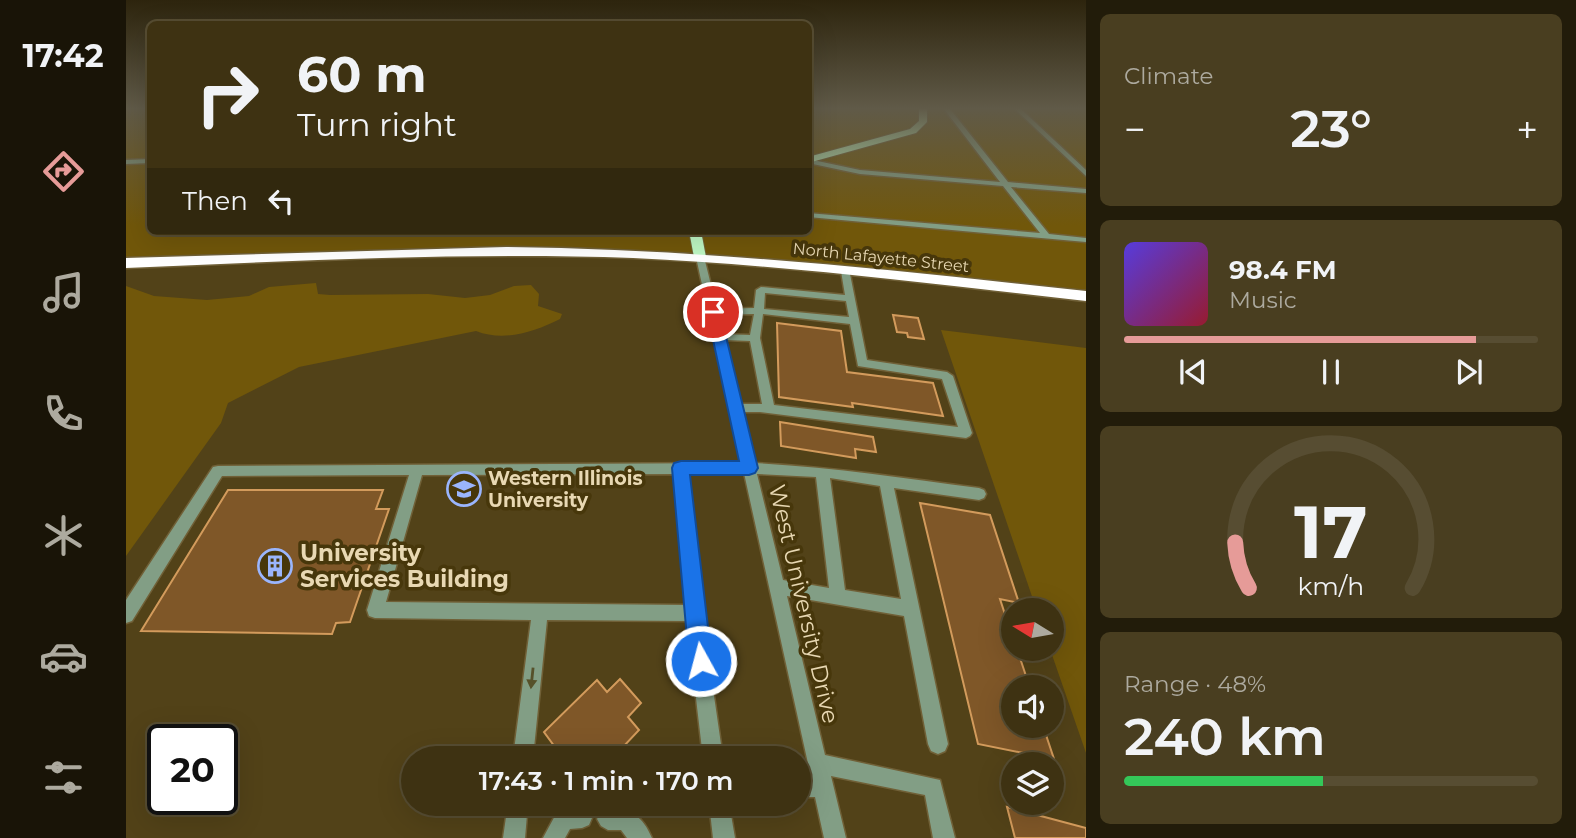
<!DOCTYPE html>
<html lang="en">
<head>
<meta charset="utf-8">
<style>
	body { margin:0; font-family:Montserrat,sans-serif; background:#493e20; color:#f1f3f6; height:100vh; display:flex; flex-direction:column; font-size:26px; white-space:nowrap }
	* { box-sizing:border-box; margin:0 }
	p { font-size:23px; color:#adaa9f }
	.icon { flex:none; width:38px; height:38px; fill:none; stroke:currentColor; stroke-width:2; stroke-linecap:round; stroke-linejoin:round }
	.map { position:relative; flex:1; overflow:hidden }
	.drawer { display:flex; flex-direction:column; gap:14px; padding:14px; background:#221c0a; width:490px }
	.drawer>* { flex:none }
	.top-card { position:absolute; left:21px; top:21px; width:665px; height:214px; border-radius:10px; box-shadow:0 7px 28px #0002,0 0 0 2px #574d32; background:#3e3212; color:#f1f3f6; overflow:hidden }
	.needle { width:46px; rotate:281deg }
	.controls { position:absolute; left:875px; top:598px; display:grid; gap:14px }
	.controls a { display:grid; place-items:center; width:63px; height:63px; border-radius:50%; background:#3e3212; box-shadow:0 7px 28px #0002,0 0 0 2px #574d32; font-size:35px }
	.speed { position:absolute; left:21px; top:724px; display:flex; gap:14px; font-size:35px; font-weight:700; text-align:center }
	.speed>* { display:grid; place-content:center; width:91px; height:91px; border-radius:50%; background:#3e3212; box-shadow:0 7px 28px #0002,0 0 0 2px #574d32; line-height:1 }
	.speed .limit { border:4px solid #111; border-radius:10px; background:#fff; color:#111 }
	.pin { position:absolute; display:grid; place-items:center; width:60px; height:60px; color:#fff; margin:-30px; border:4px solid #fff; border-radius:50%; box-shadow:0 2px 7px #0007 }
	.me { position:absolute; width:77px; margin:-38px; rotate:353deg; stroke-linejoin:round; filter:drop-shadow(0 0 5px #0008) }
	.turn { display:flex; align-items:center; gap:24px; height:147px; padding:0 35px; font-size:32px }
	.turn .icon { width:91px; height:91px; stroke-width:2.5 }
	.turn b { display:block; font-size:49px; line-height:60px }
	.then { display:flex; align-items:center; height:66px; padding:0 35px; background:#0003; gap:14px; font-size:26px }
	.big { font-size:52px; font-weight:600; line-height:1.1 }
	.drawer .tile { flex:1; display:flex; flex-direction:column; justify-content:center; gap:10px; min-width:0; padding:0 24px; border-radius:10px; background:#493e20 }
	.drawer .dial { align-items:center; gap:0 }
	.dial svg { height:182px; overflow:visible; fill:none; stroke:#574d32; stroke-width:7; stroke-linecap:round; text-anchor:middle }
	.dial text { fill:#f1f3f6; stroke:none }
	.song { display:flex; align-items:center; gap:21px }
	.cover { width:84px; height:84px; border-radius:10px; background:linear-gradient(135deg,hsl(250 70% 55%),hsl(350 70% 35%)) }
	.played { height:7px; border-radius:4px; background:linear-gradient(90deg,#e69b98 85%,#574d32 85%) }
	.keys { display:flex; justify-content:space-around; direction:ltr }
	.heat { display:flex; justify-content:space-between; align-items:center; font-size:38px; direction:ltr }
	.charge { height:10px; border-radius:5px; background:linear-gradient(90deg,#34c759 48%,#574d32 0) }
	.trip { position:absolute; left:275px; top:746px; width:410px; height:70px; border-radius:35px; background:#3e3212; box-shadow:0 7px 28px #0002,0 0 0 2px #574d32; font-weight:600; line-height:70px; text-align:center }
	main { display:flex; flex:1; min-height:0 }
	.tab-bar { display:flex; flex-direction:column; width:126px; justify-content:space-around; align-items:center; background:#191407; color:#adaa9f }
	.tab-bar .icon { width:49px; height:49px }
	.tab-bar .selected { color:#e69b98 }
	.tab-bar b { font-size:32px; color:#f1f3f6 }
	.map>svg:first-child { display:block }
	.green { fill:#71570a }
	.building { fill:#7f5728; stroke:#d39b5c; stroke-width:2 }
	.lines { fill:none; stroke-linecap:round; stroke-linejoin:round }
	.minor-casing { stroke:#706037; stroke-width:3 }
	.major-casing { stroke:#706037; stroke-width:2 }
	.highway-casing { stroke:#706037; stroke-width:3 }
	.minor { fill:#829e85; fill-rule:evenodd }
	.major { fill:#bef7c4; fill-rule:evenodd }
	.highway { fill:#fff; fill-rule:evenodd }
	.oneway { fill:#56512a }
	.route { fill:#1a73e8; stroke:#114b97; stroke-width:2 }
	.labels { text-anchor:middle; stroke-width:7; stroke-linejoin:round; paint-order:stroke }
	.far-street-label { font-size:16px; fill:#e8d8b3; stroke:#47370b }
	.poi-label { font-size:19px; font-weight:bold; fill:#e8d8b3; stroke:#47370b; text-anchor:start }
	.near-poi-label { font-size:23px; font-weight:bold; fill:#e8d8b3; stroke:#47370b; text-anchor:start }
	.near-street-label { font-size:23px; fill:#e8d8b3; stroke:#47370b }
</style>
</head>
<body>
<main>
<nav class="tab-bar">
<b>17:42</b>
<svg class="icon selected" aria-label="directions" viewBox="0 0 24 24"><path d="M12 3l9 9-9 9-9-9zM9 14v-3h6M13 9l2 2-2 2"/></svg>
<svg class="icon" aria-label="music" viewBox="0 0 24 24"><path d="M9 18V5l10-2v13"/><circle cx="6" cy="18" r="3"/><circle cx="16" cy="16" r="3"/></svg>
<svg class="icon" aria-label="phone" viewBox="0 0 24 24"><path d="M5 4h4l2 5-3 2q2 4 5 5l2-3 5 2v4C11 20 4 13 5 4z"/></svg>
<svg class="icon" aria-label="climate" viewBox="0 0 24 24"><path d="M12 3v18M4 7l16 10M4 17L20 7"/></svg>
<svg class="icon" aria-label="car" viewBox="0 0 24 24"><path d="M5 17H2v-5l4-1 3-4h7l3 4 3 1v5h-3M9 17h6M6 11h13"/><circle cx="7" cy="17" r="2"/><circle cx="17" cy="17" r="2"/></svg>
<svg class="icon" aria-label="filters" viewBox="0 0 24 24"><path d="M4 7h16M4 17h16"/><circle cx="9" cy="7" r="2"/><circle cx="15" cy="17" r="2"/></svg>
</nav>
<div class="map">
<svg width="960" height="838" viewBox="0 0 960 838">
	<rect width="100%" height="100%" fill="#524218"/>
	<!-- green -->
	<g class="green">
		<path d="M 0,109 L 24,109 L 24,231 L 682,231 L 683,109 L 960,109 L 960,296 L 691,268 L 444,252 L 0,262 Z"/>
		<path d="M 190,283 L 192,294 L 204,295 L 302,294 L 339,298 L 364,295 L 388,286 L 405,285 L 413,294 L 412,306 L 436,314 L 434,319 C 408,332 378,342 350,331 L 173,367 L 102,403 L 95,423 L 0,556 L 0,286 L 28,296 L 81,300 L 123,296 L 143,287 Z"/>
		<path d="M 815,330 L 960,348 L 960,753 L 924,649 L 926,611 L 911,611 Z"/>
	</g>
	<!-- building -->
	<g class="building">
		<path d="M 767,315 L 792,318 L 798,339 L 782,337 L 781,333 L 771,332 Z"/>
		<path d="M 651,323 L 715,331 L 721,372 L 807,383 L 817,416 L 726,403 L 727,407 L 653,397 Z"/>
		<path d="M 654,422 L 747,437 L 750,452 L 729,449 L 730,458 L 655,446 Z"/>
		<path d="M 102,490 L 257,490 L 250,509 L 263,509 L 224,622 L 210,623 L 206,634 L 15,631 Z"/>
		<path d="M 794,503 L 864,515 L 893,603 L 874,599 L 887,639 L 887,649 L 891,649 L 904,688 L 887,688 L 887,726 L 917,726 L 928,759 L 852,744 Z"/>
		<path d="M 494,679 L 515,703 L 502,717 L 513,730 L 496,748 L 504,758 L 437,758 L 418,732 L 471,680 L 481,692 Z"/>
		<path d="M 881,807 L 960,828 L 960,838 L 889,838 Z"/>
	</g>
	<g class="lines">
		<!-- minor casing -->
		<g class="minor-casing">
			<g id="minor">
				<path d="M 818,109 L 824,109 L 882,182 L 960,189 L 960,193 L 885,187 L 923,234 L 960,238 L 960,242 L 682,217 L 682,213 L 914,233 L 877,186 L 734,174 L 682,163 L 682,159 L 734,170 L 874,182 Z"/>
				<path d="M 889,109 L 895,109 L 960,170 L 960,176 Z"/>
				<path d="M 24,159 L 24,163 L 0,164 L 0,160 Z"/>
				<path d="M 571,255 L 578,257 L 591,309 L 628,308 L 630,290 L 635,287 L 719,295 L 715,271 L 720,268 L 723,269 L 741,360 L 821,372 L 827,376 L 846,433 L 844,436 L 840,438 L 634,412 L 616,412 L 628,463 C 705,467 777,478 853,488 L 858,490 L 860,494 L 858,498 L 853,500 L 768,488 L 822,744 L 819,751 L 812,754 L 805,751 L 802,744 L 778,616 L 661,596 L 699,755 L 814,780 L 829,838 L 807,838 L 799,795 L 705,776 L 720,838 L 698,838 L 689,797 L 672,797 L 672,777 L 685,777 L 618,473 L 562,474 L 576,613 L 597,758 L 577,758 L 561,621 L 421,620 L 407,758 L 387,758 L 405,620 L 249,618 L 243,616 L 241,610 L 283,475 L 96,476 L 6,621 L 0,623 L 0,600 L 87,467 L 92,466 L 615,463 L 570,257 ZM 639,293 L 720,301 L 723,317 L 638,309 ZM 628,314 L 624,335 L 597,334 L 592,315 ZM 637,314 L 724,324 L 732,366 L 816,379 L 832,427 L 648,405 L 634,338 ZM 599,340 L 624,341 L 636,404 L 614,404 ZM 549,474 L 559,605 L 260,602 L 296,475 ZM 631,474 L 690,477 L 703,588 L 657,580 ZM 704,478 L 754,486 L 775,599 L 719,590 Z"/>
				<path d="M 382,803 L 402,803 L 399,838 L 377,838 Z"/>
				<path d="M 583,803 L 603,803 L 609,838 L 587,838 Z"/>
				<path d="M 438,808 L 456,808 L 463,811 L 466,818 L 463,825 L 456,828 L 444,829 L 439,838 L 417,838 L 431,812 Z"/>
				<path d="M 482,808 C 506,810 516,815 526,838 L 501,838 L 495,830 L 482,830 L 475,826 L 471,819 L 475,812 Z"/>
			</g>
		</g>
		<!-- major casing -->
		<g class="major-casing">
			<g id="major">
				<path d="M 793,109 L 801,109 L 801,122 L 790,133 L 682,163 L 682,157 L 784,129 L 793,121 Z"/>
				<path d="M 563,231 L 575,231 L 580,257 L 578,260 L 570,260 L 568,257 Z"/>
			</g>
		</g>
		<!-- highway casing -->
		<g class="highway-casing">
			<path id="highway" d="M 380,247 C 575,249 767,270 960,291 L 960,301 C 809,284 659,265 507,258 C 338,252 169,261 0,268 L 0,258 Z"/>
		</g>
		<!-- minor -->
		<use href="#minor" class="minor"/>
		<!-- major -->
		<use href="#major" class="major"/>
		<!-- highway -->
		<use href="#highway" class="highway"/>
	</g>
	<!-- one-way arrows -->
	<defs><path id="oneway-solid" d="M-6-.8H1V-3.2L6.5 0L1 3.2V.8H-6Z" transform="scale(1.75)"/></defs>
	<use class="oneway" href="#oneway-solid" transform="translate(406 678) rotate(96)"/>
	<!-- sky -->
	<linearGradient id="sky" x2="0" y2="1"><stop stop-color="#2d240d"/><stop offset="0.48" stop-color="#605a48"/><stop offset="1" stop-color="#605a48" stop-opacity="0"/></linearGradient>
	<rect width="960" height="226" fill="url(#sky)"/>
	<!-- route -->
	<path class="route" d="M 587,309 L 594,312 L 632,468 L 629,473 L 623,475 L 564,475 L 586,661 L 583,669 L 575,673 L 566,669 L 563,661 L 546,468 L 548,463 L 555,461 L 613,461 L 581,312 Z"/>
	<!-- icons -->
	<defs>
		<g id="university-ring" transform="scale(1.75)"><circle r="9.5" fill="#47370b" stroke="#9ab5fd" stroke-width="1.5"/><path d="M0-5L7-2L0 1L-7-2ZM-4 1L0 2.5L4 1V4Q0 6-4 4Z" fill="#9ab5fd"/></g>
		<g id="building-ring" transform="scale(1.75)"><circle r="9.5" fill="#47370b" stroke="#9ab5fd" stroke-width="1.5"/><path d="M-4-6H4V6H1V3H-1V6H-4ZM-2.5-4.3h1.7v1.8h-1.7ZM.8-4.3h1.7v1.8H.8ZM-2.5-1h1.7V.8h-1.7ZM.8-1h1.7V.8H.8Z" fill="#9ab5fd"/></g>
	</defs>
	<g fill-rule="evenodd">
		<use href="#university-ring" x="338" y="489"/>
		<use href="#building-ring" x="149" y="566"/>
	</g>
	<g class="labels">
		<!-- far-street labels -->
		<g class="far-street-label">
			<text transform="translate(755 257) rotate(6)" y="6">North Lafayette Street</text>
		</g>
		<!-- poi labels -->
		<g class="poi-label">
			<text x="362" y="485">Western Illinois<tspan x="362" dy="22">University</tspan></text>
		</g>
		<!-- near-poi labels -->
		<g class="near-poi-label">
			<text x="174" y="561">University<tspan x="174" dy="26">Services Building</tspan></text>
		</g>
		<!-- near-street labels -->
		<g class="near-street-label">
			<text transform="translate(678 604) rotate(77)" y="8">West University Drive</text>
		</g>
	</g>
</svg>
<div class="controls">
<a><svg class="needle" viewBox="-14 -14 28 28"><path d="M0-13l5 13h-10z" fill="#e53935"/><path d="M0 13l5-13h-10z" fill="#adaa9f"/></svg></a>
<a><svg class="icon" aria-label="sound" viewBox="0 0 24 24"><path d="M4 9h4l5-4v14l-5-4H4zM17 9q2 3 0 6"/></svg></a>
<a><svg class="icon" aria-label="layers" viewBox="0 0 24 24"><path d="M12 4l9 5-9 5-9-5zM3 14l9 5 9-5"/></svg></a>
</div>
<div class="speed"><div class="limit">20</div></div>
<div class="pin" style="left:587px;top:312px;background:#d93025"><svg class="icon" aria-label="arrive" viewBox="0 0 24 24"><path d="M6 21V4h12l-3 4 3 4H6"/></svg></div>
<svg class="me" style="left:575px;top:661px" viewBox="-20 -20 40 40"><circle r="17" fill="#1a73e8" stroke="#fff" stroke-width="3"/><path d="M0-11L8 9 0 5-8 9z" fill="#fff"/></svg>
<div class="trip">17:43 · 1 min · 170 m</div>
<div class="top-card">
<div class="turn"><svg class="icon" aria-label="right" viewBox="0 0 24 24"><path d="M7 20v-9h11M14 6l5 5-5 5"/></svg><div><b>60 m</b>Turn right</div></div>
<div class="then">Then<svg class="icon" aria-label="left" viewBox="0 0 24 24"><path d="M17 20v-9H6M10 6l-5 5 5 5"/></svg></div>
</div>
</div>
<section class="drawer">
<div class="tile"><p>Climate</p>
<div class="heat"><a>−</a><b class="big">23°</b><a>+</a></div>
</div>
<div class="tile">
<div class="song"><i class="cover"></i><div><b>98.4 FM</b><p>Music</p></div></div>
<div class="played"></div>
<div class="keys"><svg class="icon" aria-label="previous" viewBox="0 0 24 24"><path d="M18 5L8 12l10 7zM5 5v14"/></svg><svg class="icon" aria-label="pause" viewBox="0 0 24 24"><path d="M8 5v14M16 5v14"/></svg><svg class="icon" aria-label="next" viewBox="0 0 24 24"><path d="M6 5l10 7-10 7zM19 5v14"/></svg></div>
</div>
<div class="tile dial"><svg viewBox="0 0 100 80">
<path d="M14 69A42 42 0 1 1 86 69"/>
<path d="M14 69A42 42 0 0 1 8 49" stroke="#e69b98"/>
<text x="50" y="56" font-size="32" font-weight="700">17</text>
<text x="50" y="72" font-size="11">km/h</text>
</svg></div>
<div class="tile"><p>Range · 48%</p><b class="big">240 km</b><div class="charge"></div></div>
</section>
</main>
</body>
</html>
